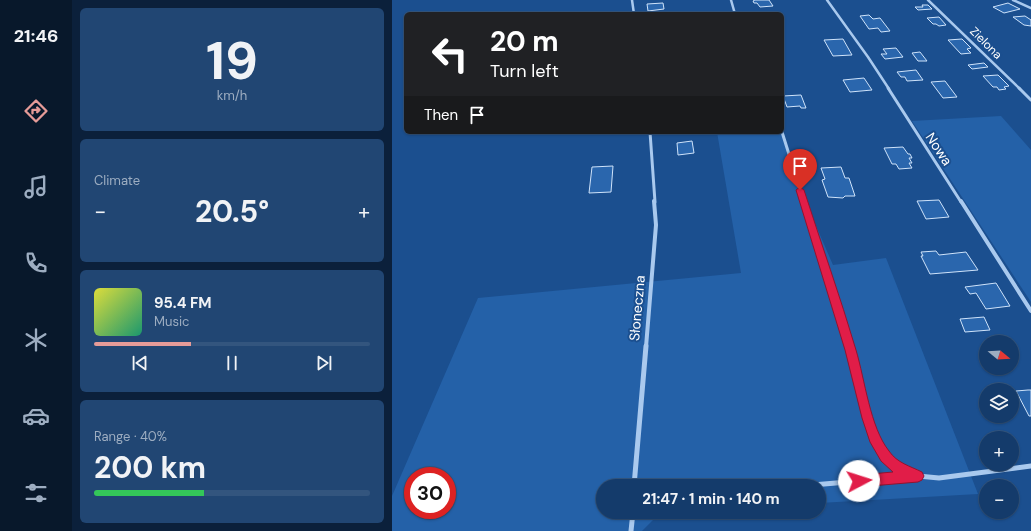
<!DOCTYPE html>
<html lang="en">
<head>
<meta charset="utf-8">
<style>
	body { margin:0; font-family:"DM Sans",sans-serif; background:#214673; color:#f1f3f6; height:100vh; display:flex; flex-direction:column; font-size:15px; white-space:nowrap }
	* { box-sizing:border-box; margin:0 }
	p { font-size:13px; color:#9dadc1 }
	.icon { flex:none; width:22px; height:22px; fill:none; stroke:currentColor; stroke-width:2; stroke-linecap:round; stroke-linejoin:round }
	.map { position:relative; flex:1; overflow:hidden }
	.details { display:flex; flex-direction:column; gap:8px; padding:8px; background:#0b203b; width:320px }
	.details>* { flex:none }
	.top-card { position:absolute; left:12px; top:12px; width:380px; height:122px; border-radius:6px; box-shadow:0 1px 3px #0004,0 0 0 1px #33557e; background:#202124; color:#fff; overflow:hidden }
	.needle { width:26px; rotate:108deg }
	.fabs { position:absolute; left:587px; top:335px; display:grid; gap:8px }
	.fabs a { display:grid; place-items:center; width:40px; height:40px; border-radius:50%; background:#143b6b; box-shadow:0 1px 3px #0004,0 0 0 1px #33557e; font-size:20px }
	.speed { position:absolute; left:12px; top:467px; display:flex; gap:8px; font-size:20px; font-weight:700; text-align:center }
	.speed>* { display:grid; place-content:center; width:52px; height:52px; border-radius:50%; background:#143b6b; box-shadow:0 1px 3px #0004,0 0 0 1px #33557e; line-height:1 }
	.speed .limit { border:6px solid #d22; background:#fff; color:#111 }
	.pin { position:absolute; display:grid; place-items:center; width:34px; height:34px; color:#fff; margin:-41px -17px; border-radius:50% 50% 50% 0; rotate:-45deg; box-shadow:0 0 4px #0007 }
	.pin .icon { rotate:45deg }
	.me { position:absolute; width:44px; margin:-22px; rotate:85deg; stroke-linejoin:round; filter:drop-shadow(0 0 3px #0008) }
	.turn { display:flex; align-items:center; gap:14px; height:84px; padding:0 20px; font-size:18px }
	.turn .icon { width:52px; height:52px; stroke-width:2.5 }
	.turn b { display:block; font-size:28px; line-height:34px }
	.then { display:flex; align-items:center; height:38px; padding:0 20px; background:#0003; gap:8px; font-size:15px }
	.big { font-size:30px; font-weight:700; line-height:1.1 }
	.details .tile { flex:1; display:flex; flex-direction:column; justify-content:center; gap:6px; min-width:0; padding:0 14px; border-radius:6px; background:#214673 }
	.details .dial { align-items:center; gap:0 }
	.dial b { font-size:52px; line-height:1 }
	.song { display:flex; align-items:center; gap:12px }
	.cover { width:48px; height:48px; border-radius:6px; background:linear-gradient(135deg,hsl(60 70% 55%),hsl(160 70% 35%)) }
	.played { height:4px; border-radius:2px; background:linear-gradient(90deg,#e69b98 35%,#33557e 35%) }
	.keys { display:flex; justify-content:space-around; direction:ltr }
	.heat { display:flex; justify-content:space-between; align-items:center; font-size:22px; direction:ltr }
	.charge { height:6px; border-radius:3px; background:linear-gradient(90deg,#34c759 40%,#33557e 0) }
	.trip { position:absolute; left:204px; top:479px; width:230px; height:40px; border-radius:20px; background:#143b6b; box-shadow:0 1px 3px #0004,0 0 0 1px #33557e; font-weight:700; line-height:40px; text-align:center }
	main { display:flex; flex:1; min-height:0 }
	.tabs { display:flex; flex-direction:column; width:72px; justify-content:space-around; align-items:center; background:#08182b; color:#9dadc1 }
	.tabs .icon { width:28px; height:28px }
	.tabs .on { color:#e69b98 }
	.tabs b { font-size:18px; color:#f1f3f6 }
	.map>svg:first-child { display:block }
	.green { fill:#2461a8; fill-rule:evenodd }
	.building { fill:#2a66ad; stroke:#cfe3fa }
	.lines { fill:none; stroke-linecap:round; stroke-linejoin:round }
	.street-far3 { stroke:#a9c9ee; stroke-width:2.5 }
	.street-far2 { stroke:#a9c9ee; stroke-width:3 }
	.street-far1 { stroke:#a9c9ee; stroke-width:4 }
	.street { stroke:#a9c9ee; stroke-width:5 }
	.route { fill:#e11d48; stroke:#92132f }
	.labels { text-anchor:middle; stroke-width:4; stroke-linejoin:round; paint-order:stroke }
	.far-street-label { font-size:12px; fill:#fff; stroke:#1b4f8f }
	.street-label { font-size:14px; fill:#fff; stroke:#1b4f8f }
</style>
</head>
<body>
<main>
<nav class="tabs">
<b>21:46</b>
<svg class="icon on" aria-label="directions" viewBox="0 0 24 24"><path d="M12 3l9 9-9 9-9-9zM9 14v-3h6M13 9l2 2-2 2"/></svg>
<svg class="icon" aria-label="music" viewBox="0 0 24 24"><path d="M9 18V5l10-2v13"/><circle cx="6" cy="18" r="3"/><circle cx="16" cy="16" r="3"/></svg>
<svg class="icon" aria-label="phone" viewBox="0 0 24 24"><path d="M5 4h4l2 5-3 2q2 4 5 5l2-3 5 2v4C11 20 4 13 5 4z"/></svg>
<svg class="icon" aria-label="climate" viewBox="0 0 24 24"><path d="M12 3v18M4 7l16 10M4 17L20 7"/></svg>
<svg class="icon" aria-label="car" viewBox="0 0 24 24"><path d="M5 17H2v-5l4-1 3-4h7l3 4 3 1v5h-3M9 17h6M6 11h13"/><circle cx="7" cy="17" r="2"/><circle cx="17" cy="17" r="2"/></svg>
<svg class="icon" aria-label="filters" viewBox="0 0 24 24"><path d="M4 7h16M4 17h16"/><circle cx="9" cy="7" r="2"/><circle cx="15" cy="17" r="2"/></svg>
</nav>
<section class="details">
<div class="tile dial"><b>19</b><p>km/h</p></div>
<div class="tile"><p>Climate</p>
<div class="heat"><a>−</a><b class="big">20.5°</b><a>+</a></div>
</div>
<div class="tile">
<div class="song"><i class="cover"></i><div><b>95.4 FM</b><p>Music</p></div></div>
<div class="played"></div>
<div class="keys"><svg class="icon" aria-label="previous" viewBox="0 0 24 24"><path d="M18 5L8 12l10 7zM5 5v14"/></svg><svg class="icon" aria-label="pause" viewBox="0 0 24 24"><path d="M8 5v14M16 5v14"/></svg><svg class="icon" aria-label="next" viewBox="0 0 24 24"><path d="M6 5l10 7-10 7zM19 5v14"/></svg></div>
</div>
<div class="tile"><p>Range · 40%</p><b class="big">200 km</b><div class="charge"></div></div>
</section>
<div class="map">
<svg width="639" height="531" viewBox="0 0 639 531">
	<rect width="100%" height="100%" fill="#1b4f8f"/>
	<!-- green -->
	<g class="green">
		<path d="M 609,116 L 639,150 L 639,302 L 520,121 Z"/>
		<path d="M 325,132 L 389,132 L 418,212 L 441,265 L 494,258 L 586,494 L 427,503 L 427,486 L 211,486 L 211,512 L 269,512 L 250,531 L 0,531 L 0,496 L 86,298 L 349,273 ZM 21,476 L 55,476 L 55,510 L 21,510 Z"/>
	</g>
	<!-- building -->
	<g class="building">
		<path d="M 363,0 L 377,0 L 381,6 L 368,7 L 365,3 L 362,3 L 361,1 Z"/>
		<path d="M 271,3 L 272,9 L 256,11 L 255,4 Z"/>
		<path d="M 616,3 L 628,9 L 612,13 L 601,7 Z"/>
		<path d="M 530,5 L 536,5 L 540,9 L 526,10 L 523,7 L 531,7 Z"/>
		<path d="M 477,15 L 481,19 L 488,18 L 498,31 L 489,32 L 486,28 L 477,29 L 468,16 Z"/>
		<path d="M 633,16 L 639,20 L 639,26 L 632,25 L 621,17 Z"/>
		<path d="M 547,17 L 554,25 L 547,26 L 544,24 L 541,24 L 535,18 Z"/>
		<path d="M 451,39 L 460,55 L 441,56 L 432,40 Z"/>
		<path d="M 570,39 L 579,48 L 575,49 L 579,53 L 569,54 L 556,40 Z"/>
		<path d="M 504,48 L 511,57 L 493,59 L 489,54 L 495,54 L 491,49 Z"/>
		<path d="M 528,52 L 535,61 L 526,61 L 520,53 Z"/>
		<path d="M 592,63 L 596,67 L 580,69 L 576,65 Z"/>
		<path d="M 524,70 L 531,80 L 515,81 L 513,77 L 509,77 L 505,72 Z"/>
		<path d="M 606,75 L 617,86 L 612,87 L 614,89 L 607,90 L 605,87 L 601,87 L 591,76 Z"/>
		<path d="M 472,78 L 480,90 L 458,92 L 451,80 Z"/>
		<path d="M 553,81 L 565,97 L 551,98 L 539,82 Z"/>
		<path d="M 409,95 L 414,108 L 409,108 L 408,106 L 395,107 L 391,96 Z"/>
		<path d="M 300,141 L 302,153 L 286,155 L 285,143 Z"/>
		<path d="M 511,147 L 516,154 L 518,154 L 520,158 L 517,158 L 520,163 L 517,163 L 520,168 L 507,169 L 504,164 L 500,164 L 492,148 Z"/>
		<path d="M 221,166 L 219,192 L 197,193 L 200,167 Z"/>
		<path d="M 449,167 L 453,178 L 457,178 L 463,196 L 453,196 L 451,198 L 436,197 L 430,180 L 433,179 L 429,168 Z"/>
		<path d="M 547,200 L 557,217 L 534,219 L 525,201 Z"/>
		<path d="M 544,251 L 547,255 L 574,252 L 586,270 L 538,274 L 529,256 L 531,256 L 529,252 Z"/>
		<path d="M 604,283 L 618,306 L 594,309 L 584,293 L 578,294 L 573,287 Z"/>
		<path d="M 592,317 L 598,330 L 573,332 L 568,319 Z"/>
		<path d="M 636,390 L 639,390 L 639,416 L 637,416 L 624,391 Z"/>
	</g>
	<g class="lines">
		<!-- street-far3 -->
		<g class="street-far3">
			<path d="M 240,0 L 242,14"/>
			<path d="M 339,0 L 343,14"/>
			<path d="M 435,0 L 476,57 L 497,89"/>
			<path d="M 536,0 L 628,89"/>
			<path d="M 621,0 L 639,8"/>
		</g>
		<!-- street-far2 -->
		<g class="street-far2">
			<path d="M 496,88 L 569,202"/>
			<path d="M 627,88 L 639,100"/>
			<path d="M 258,132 L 263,202"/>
			<path d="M 390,132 L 412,202"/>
		</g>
		<!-- street-far1 -->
		<g class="street-far1">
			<path d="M 412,201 L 457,347"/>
			<path d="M 569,201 L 639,311"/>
			<path d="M 254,347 L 264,225 L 262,201"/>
		</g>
		<!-- street -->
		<g class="street">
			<path d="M 457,346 L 484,442 L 493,456 L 503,467 L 526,476 L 547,478 L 639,466"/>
			<path d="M 242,486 L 254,346"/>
			<path d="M 409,486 L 525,476"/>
			<path d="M 239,531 L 241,512"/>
		</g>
	</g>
	<!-- route -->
	<path class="route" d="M 408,187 L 412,190 C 429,243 448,296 464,350 C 473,380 478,427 497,451 C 505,463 518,466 530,472 L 532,476 L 530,480 L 526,482 L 467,487 L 463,485 L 461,481 L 463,477 L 467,475 L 501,472 L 489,461 L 478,442 L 470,418 L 453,350 L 404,190 Z"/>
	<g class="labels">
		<!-- far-street labels -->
		<g class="far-street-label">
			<text transform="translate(594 43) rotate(45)" y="4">Zielona</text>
		</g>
		<!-- street labels -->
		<g class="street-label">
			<text transform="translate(547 149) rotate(57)" y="5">Nowa</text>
			<text transform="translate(245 308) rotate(-85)" y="5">Słoneczna</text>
		</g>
	</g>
</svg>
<div class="fabs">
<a><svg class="needle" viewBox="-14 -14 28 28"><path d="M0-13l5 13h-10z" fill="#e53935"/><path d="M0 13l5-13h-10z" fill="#9dadc1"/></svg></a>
<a><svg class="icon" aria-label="layers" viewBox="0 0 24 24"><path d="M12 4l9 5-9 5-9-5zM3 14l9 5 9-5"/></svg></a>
<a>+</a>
<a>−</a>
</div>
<div class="speed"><div class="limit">30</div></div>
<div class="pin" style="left:408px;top:190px;background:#d93025"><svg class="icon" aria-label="arrive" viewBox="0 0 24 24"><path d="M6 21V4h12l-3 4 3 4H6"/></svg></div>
<svg class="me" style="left:467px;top:481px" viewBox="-20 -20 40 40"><circle r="19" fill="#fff"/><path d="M0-13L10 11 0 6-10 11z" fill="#e11d48"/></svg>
<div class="trip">21:47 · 1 min · 140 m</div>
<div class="top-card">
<div class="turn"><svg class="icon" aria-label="left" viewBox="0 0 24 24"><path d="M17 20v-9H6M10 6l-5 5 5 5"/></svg><div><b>20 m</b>Turn left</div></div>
<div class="then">Then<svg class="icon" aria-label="arrive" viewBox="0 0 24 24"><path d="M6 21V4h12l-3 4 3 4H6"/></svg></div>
</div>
</div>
</main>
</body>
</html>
